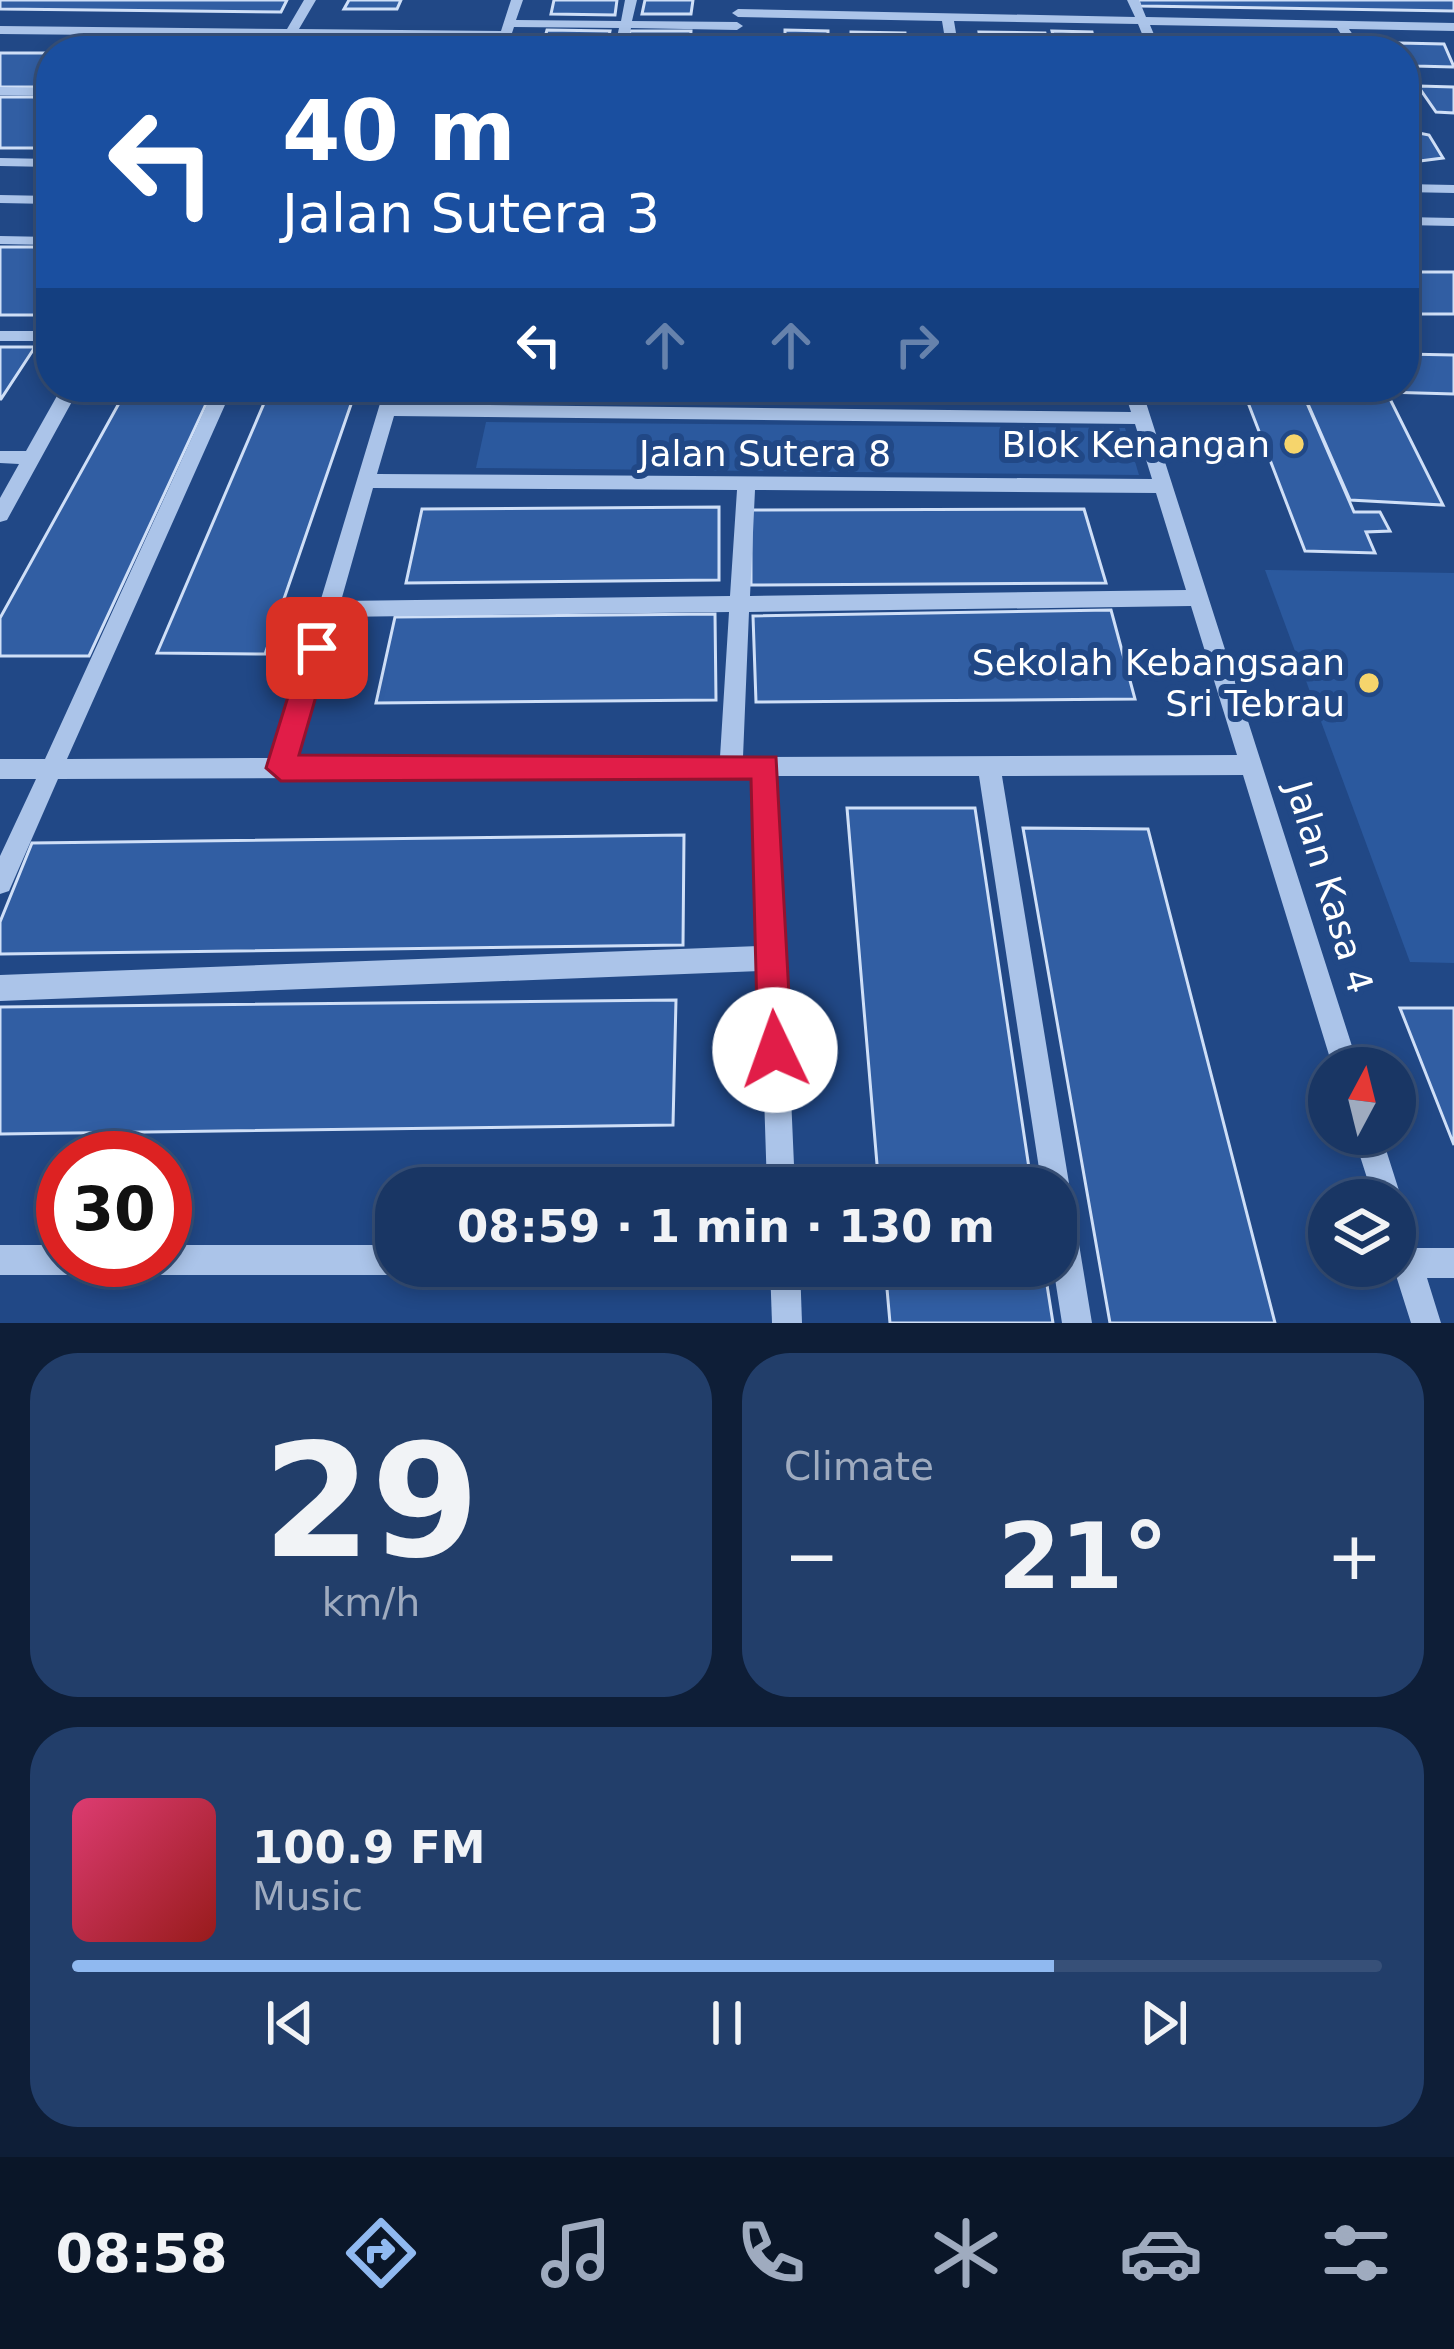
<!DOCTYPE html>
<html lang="en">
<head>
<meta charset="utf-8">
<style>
	body { margin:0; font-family:"DejaVu Sans",sans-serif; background:#223e6a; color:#f1f3f6; height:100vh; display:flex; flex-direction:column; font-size:45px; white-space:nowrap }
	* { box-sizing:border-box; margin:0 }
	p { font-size:39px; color:#9fabbf }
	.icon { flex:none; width:66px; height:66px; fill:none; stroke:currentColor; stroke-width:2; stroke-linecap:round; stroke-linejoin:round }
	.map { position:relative; height:1323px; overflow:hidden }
	.panel { display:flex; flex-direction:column; gap:30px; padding:30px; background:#0e1e37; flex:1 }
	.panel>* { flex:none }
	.top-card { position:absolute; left:36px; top:36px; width:1383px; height:366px; border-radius:48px; box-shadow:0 6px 18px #0003,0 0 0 3px #375078; background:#1a4fa0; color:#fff; overflow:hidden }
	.needle { width:78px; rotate:7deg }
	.buttons { position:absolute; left:1308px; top:1047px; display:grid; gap:24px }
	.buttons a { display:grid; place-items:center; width:108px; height:108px; border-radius:50%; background:#193664; box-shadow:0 6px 18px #0003,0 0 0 3px #375078; font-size:60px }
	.speed { position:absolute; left:36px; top:1131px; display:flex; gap:24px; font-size:60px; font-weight:700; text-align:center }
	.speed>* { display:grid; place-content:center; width:156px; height:156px; border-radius:50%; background:#193664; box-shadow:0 6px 18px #0003,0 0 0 3px #375078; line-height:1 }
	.speed .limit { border:18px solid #d22; background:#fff; color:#111 }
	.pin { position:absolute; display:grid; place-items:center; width:102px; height:102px; color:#fff; margin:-51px; border-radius:24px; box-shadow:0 6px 18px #0006 }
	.me { position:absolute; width:132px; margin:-66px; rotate:357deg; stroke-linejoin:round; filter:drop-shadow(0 0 9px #0008) }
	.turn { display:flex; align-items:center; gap:42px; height:252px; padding:0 48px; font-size:54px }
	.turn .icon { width:156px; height:156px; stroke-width:2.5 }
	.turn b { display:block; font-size:84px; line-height:102px }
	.lanes { display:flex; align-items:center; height:114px; padding:0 48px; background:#0003; justify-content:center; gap:60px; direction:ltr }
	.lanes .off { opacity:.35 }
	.big { font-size:90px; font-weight:600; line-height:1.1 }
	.panel .widget { flex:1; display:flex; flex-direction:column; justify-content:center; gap:18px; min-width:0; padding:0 42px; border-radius:48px; background:#223e6a }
	.panel .dial { align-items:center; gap:0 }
	.dial b { font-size:156px; line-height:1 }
	.song { display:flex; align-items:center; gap:36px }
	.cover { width:144px; height:144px; border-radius:18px; background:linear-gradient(135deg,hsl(340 70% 55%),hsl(0 70% 35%)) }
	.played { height:12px; border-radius:6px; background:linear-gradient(90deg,#90b9f0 75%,#375078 75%) }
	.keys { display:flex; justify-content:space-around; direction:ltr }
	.heat { display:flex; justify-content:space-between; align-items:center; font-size:66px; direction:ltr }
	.panel .tiles { flex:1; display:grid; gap:30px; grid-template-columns:1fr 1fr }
	.widget:last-child { grid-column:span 2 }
	.trip { position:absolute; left:375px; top:1167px; width:702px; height:120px; border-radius:48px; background:#193664; box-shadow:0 6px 18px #0003,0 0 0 3px #375078; font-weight:600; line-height:120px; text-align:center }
	.menu { display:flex; height:192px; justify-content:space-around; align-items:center; background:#0a1628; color:#9fabbf }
	.menu .icon { width:84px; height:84px }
	.menu .on { color:#90b9f0 }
	.menu b { font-size:54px; color:#f1f3f6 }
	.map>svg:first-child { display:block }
	.green { fill:#2b599e }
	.building { fill:#315ea3; stroke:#cfdff7; stroke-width:3 }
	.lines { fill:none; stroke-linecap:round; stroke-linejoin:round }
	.minor { fill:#abc4e9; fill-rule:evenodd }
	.route { fill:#e11d48; stroke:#92132f; stroke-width:3 }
	.poi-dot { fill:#f6d56c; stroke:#214886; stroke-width:4.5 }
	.labels { text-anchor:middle; stroke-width:12; stroke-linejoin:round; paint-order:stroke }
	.poi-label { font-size:36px; fill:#fff; stroke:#214886; text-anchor:end }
	.street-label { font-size:36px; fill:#fff; stroke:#214886 }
</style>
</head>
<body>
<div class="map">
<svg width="1454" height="1323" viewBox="0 0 1454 1323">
	<rect width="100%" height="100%" fill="#214886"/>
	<!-- green -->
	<g class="green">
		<path d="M 486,422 L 1125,428 L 1139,475 L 476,468 Z"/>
		<path d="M 1265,570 L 1454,573 L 1454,963 L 1410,962 Z"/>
	</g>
	<!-- building -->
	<g class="building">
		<path d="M 0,0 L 287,0 L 281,12 L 0,9 Z"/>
		<path d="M 349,0 L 401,0 L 397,9 L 344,9 Z"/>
		<path d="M 554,0 L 617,0 L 615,15 L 551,14 Z"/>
		<path d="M 645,0 L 693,0 L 691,14 L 642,14 Z"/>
		<path d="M 1138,0 L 1454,0 L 1454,11 L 1140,6 Z"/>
		<path d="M 547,30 L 610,31 L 606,51 L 541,51 Z"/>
		<path d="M 785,30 L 828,31 L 828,51 L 772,51 L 773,41 L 785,41 Z"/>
		<path d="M 630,31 L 691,31 L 690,51 L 626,51 Z"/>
		<path d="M 1052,31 L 1092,32 L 1094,41 L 1107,41 L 1110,51 L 1057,51 Z"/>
		<path d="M 851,32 L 905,33 L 906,51 L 851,51 Z"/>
		<path d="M 979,32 L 1045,33 L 1049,51 L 982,51 Z"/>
		<path d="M 1192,36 L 1245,38 L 1251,51 L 1183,51 L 1180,44 Z"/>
		<path d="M 1257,42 L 1315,43 L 1320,51 L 1262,51 Z"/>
		<path d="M 1399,43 L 1444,44 L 1454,67 L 1415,66 Z"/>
		<rect x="0" y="53" width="51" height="34"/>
		<path d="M 1418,86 L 1454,87 L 1454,113 L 1436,112 Z"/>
		<rect x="0" y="97" width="51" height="51"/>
		<path d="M 1404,130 L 1429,135 L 1443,158 L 1404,163 Z"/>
		<rect x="0" y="247" width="51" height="68"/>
		<rect x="1404" y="272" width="50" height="42"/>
		<path d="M 0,347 L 35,347 L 1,399 L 0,399 Z"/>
		<path d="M 1404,354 L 1454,355 L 1454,394 L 1349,391 L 1404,387 Z"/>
		<path d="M 128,387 L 214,387 L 89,656 L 0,656 L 0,618 Z"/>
		<path d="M 271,387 L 357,387 L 265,654 L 157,653 Z"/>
		<path d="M 753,387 L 1051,387 L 1052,392 Z"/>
		<path d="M 1242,387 L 1300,387 L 1354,512 L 1380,512 L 1390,531 L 1366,532 L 1375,553 L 1305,551 Z"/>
		<path d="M 1301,388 L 1387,393 L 1443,505 L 1350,500 Z"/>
		<path d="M 719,507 L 719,580 L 406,583 L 422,509 Z"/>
		<path d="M 1084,509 L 1106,583 L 751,585 L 751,510 Z"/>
		<path d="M 1111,610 L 1135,699 L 756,702 L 753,616 Z"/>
		<path d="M 715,614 L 716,700 L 376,703 L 395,617 Z"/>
		<path d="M 847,808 L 975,808 L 1032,1188 L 879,1188 Z"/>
		<path d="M 1023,828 L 1148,829 L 1275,1323 L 1110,1323 Z"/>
		<path d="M 684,835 L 683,945 L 0,954 L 0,922 L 32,843 Z"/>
		<path d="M 676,1000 L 673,1125 L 0,1134 L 0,1007 Z"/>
		<path d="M 1400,1008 L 1454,1008 L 1454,1145 Z"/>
		<path d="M 885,1266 L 1044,1266 L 1053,1323 L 890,1323 Z"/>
	</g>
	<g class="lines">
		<!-- minor -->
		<g class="minor">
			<path d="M 304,0 L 316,0 L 299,29 L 501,31 L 511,0 L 523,0 L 516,20 L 621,21 L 625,0 L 637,0 L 632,21 L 737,22 L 743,26 L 737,30 L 631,28 L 626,51 L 614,51 L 619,28 L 514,27 L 506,51 L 494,51 L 498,39 L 0,34 L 0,26 L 287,29 Z"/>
			<path d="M 1127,0 L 1139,0 L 1146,17 L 1454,23 L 1454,31 L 1349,29 L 1364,51 L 1352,51 L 1337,28 L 1150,25 L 1161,51 L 1149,51 L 1138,24 L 954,21 L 959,51 L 947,51 L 942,21 L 738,17 L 732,13 L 738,9 L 1135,17 Z"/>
			<path d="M 0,87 L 51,88 L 51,96 L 0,95 Z"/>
			<path d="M 0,158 L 51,159 L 51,167 L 0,166 Z"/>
			<path d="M 1404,184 L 1454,185 L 1454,193 L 1404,192 Z"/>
			<path d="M 0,195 L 51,196 L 51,204 L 0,203 Z"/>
			<path d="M 1404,217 L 1454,218 L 1454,226 L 1404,225 Z"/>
			<path d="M 0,236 L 51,237 L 51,245 L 0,244 Z"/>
			<rect x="0" y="331" width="51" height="10"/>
			<path d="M 62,387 L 80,387 L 7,520 L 0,522 L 0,498 L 19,464 L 0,463 L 0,451 L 26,451 Z"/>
			<path d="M 215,387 L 233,387 L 67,759 L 273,758 L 385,387 L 403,387 L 398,404 L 1131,412 L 1123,387 L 1141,387 L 1359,1068 L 1333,1068 L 1243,775 L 1002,776 L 1092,1323 L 1062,1323 L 1053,1266 L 1056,1266 L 1056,1188 L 1042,1188 L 979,776 L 777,776 L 795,1188 L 767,1188 L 760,971 L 0,1001 L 0,975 L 759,946 L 754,776 L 58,779 L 9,891 L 0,894 L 0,856 L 36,779 L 0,779 L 0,759 L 45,759 ZM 394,416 L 1135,424 L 1152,479 L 377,474 ZM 373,488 L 737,490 L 730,596 L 341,601 ZM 755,490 L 1156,493 L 1186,590 L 750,596 ZM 1191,606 L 1237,755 L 743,757 L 749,612 ZM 729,612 L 720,757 L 295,758 L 336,617 Z"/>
			<path d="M 1353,1134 L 1381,1134 L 1402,1200 L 1397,1210 L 1405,1214 L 1417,1248 L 1454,1248 L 1454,1278 L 1427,1278 L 1441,1323 L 1411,1323 L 1393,1266 L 1395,1200 L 1374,1200 Z"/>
			<path d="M 0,1245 L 63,1245 L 63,1260 L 165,1260 L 165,1245 L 396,1245 L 396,1266 L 408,1266 L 396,1275 L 0,1275 Z"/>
			<path d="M 770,1266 L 800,1266 L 802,1323 L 772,1323 Z"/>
		</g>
	</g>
	<!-- route -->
	<path class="route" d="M 317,637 L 330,648 L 299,755 L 776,757 L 792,1050 L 787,1062 L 775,1067 L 763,1062 L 758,1050 L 751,779 L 281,781 L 266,768 L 303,648 Z"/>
	<!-- markers -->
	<g class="poi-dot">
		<circle cx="1294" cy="444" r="12"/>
		<circle cx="1369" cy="683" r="12"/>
	</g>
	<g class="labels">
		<!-- poi labels -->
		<g class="poi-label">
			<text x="1270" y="457">Blok Kenangan</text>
			<text x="1345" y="675">Sekolah Kebangsaan<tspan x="1345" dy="41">Sri Tebrau</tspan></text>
		</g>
		<!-- street labels -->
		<g class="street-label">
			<text x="765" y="466">Jalan Sutera 8</text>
			<text transform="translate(1330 887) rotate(73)" y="13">Jalan Kasa 4</text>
		</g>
	</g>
</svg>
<div class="buttons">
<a><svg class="needle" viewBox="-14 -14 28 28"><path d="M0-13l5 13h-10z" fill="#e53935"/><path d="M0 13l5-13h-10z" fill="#9fabbf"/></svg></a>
<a><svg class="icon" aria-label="layers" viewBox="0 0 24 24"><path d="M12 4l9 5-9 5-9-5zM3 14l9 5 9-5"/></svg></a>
</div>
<div class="speed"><div class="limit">30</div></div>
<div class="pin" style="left:317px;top:648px;background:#d93025"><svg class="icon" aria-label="arrive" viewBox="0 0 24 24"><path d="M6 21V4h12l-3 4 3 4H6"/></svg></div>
<svg class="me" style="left:775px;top:1050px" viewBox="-20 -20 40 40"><circle r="19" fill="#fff"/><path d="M0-13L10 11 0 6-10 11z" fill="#e11d48"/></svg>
<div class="trip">08:59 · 1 min · 130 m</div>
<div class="top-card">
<div class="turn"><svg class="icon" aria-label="left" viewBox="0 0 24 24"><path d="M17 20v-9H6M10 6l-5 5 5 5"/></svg><div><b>40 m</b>Jalan Sutera 3</div></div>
<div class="lanes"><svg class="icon" aria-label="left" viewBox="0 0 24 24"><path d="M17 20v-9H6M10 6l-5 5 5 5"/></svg><svg class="icon off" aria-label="ahead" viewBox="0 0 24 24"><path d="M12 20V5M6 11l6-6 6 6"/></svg><svg class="icon off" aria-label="ahead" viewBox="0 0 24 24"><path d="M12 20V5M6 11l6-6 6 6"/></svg><svg class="icon off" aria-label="right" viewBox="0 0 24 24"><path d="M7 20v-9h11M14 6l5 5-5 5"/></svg></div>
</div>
</div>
<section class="panel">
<div class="tiles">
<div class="widget dial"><b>29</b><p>km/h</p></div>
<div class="widget"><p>Climate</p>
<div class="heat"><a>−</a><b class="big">21°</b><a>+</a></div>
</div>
<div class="widget">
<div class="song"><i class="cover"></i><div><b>100.9 FM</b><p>Music</p></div></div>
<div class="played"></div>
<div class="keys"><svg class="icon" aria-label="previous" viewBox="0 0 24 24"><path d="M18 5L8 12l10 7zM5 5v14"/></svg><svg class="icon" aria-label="pause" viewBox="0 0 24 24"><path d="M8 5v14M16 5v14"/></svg><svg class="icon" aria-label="next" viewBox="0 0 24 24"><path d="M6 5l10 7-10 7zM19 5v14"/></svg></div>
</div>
</div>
</section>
<nav class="menu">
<b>08:58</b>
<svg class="icon on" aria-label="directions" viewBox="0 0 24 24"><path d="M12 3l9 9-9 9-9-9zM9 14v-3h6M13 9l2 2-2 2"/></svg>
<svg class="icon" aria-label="music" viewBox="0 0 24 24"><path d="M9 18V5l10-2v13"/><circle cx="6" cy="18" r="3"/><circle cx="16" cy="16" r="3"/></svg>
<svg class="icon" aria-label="phone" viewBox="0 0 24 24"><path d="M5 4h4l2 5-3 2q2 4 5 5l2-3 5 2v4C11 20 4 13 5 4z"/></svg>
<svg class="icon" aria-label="climate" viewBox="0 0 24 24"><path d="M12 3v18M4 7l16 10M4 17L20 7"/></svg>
<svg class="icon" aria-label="car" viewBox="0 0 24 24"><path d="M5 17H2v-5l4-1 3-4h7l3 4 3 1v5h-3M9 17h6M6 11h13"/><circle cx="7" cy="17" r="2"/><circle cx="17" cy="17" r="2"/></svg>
<svg class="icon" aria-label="filters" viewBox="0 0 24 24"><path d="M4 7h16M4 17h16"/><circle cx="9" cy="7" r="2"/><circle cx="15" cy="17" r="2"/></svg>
</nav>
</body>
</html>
